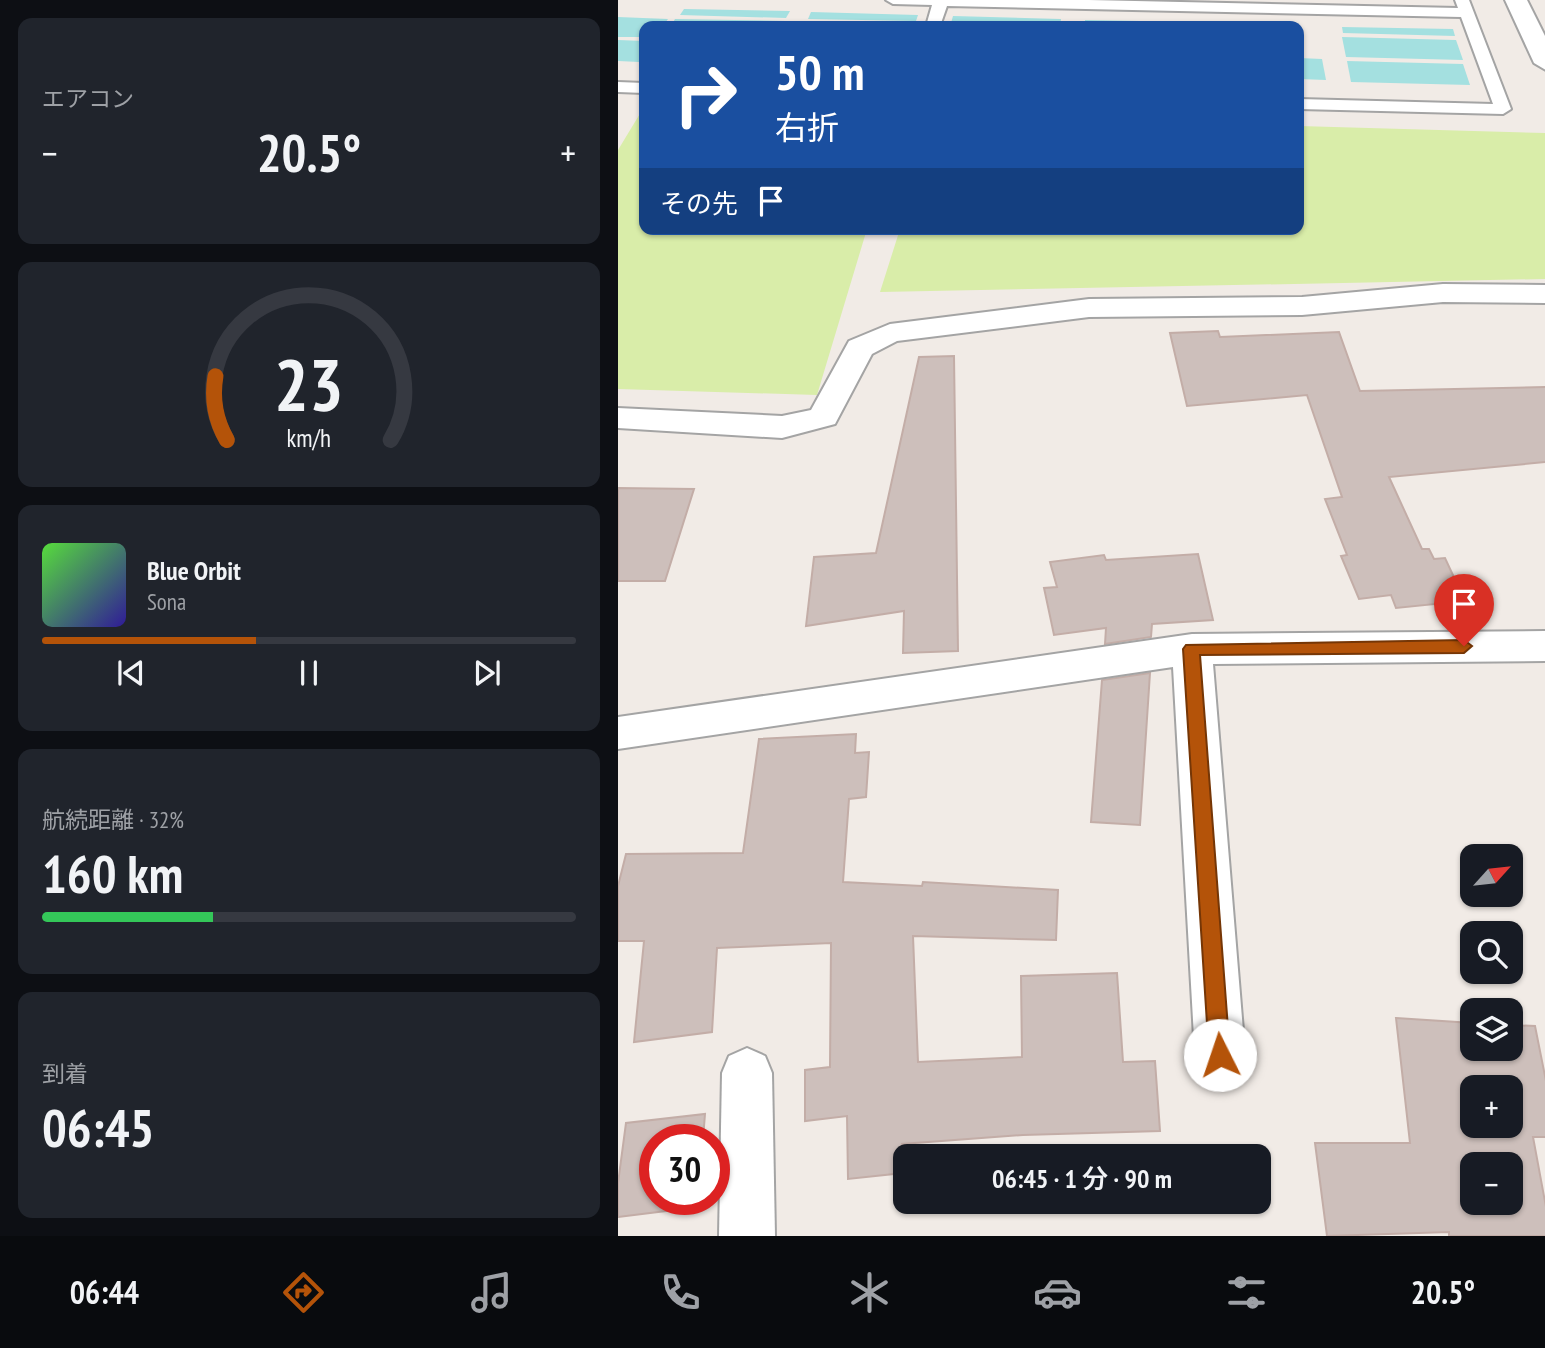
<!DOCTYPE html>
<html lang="ja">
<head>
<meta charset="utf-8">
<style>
	body { margin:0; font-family:"PT Sans Narrow","Noto Sans JP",sans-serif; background:#20242c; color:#f1f3f6; height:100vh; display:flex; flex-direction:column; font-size:26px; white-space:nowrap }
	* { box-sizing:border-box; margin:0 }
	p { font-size:23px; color:#9ea1a6 }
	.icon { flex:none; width:38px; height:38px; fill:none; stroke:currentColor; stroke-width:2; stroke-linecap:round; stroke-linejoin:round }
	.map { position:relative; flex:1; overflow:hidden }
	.side { display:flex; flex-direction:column; gap:18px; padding:18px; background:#0d0f14; width:618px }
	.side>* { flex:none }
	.guide { position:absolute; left:21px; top:21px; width:665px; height:214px; border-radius:14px; box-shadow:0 2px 5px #0004; background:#1a4fa0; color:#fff; overflow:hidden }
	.needle { width:46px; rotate:63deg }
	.fabs { position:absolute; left:842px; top:844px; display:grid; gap:14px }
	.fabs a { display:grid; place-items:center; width:63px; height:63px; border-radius:14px; background:#171b24; box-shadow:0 2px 5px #0004; font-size:35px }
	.speed { position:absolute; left:21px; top:1124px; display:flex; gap:14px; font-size:35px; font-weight:700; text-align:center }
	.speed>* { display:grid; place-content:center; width:91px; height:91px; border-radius:50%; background:#171b24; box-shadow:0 2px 5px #0004; line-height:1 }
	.speed .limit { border:10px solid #d22; background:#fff; color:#111 }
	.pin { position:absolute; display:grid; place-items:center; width:60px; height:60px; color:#fff; margin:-72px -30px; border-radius:50% 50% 50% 0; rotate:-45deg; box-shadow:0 0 7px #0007 }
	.pin .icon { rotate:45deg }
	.me { position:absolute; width:77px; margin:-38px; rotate:356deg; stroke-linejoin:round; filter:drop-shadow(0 0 5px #0008) }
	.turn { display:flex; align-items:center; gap:24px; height:147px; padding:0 21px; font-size:32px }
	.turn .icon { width:91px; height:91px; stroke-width:2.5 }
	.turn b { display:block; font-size:49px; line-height:60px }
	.then { display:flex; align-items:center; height:66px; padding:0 21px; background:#0003; gap:14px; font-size:26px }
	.big { font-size:52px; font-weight:600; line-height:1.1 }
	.side .card { flex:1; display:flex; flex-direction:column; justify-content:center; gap:10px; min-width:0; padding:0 24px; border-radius:14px; background:#20242c }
	.side .dial { align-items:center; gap:0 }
	.dial svg { height:182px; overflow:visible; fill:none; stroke:#363941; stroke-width:7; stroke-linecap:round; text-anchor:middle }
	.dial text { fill:#f1f3f6; stroke:none }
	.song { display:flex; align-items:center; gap:21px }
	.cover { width:84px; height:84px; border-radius:10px; background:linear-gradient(135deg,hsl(110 70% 55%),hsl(250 70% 35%)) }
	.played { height:7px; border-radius:4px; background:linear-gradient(90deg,#b45309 40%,#363941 40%) }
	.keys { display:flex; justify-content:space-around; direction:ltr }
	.heat { display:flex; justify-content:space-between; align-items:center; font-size:38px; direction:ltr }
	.charge { height:10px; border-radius:5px; background:linear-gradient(90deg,#34c759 32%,#363941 0) }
	.trip { position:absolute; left:275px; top:1144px; width:378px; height:70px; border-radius:14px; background:#171b24; box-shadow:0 2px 5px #0004; font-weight:600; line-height:70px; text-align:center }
	.dock { display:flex; height:112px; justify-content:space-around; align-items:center; background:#090b0e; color:#9ea1a6 }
	.dock .icon { width:49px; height:49px }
	.dock .current { color:#b45309 }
	.dock b { font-size:32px; color:#f1f3f6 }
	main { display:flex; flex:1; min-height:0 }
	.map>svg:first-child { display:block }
	.grass { fill:#d9eda9 }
	.water { fill:#a4e0e0 }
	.building { fill:#cdbfbb; stroke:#c3ada7; stroke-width:2; fill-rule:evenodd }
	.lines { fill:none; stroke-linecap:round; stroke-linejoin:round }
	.lane-casing { stroke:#a4a4a4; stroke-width:4 }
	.street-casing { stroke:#a4a4a4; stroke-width:4 }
	.lane { fill:#fff; fill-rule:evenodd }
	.street { fill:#fff; fill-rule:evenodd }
	.route { fill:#b45309; stroke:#753606; stroke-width:2 }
</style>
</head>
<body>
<main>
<section class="side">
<div class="card"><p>エアコン</p>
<div class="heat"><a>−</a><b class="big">20.5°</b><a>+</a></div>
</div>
<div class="card dial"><svg viewBox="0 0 100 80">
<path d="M14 69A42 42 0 1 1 86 69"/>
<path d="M14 69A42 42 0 0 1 9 41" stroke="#b45309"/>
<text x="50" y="56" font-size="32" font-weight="700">23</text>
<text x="50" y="72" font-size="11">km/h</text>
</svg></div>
<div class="card">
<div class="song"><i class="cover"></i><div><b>Blue Orbit</b><p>Sona</p></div></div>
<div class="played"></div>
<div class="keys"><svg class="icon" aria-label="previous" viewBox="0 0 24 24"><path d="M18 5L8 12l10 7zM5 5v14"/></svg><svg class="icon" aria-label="pause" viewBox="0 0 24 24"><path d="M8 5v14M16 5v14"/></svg><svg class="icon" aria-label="next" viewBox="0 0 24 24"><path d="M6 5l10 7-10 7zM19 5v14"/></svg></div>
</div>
<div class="card"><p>航続距離 · 32%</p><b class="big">160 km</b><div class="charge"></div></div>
<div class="card"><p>到着</p><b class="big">06:45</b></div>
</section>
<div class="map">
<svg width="928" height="1236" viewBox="0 0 928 1236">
	<rect width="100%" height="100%" fill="#f1ebe6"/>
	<!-- grass -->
	<g class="grass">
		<path d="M 26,107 L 26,229 L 249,229 L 199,395 L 0,389 L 0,150 Z"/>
		<path d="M 681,126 L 927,133 L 927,279 L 262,292 L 282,229 L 681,229 Z"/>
	</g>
	<!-- water -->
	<g class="water">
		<path d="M 66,9 L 172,11 L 168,18 L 62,15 Z"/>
		<path d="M 193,12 L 300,15 L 298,21 L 190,19 Z"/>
		<path d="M 335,16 L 442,19 L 443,19 L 442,26 L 333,23 Z"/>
		<path d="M 0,17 L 50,19 L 45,26 L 26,26 L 26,37 L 0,37 Z"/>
		<path d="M 57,19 L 167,21 L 164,26 L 53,26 Z"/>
		<path d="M 467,20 L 576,22 L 576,26 L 467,26 Z"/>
		<path d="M 724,27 L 835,29 L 837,36 L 725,33 Z"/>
		<path d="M 724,37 L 838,40 L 845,60 L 728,57 Z"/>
		<path d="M 0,40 L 26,41 L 26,54 L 21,62 L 0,61 Z"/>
		<path d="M 681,58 L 704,59 L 708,80 L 681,79 Z"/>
		<path d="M 729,61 L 845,64 L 852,85 L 733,82 Z"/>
	</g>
	<!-- building -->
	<g class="building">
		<path d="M 600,331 L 602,337 L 721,332 L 742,391 L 928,387 L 928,462 L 771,477 L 804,549 L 811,549 L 816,559 L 827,558 L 847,601 L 778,608 L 773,595 L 741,599 L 723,556 L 729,555 L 707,499 L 724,497 L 689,395 L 569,406 L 552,333 Z"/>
		<path d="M 336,356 L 340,651 L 285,653 L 286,611 L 188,626 L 196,557 L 258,553 L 301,357 Z"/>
		<path d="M 0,488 L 76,489 L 47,581 L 0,581 Z"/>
		<path d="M 580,554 L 595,620 L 534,624 L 533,637 L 487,644 L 488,628 L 436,635 L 426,588 L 439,587 L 432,562 L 486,555 L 488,560 Z"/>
		<path d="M 532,673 L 522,825 L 473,822 L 484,680 Z"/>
		<path d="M 238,734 L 237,753 L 251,752 L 248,797 L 231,799 L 225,882 L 304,886 L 305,882 L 440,890 L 438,940 L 295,936 L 300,1062 L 404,1057 L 403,976 L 499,973 L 505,1062 L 537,1061 L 542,1131 L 405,1135 L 284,1144 L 285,1173 L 230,1179 L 229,1116 L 187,1121 L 187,1070 L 212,1067 L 213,943 L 99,948 L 94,1032 L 16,1042 L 26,941 L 0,941 L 0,886 L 8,854 L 125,853 L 141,739 Z"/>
		<path d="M 778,1018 L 854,1023 L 854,1048 L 892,1048 L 892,1025 L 917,1026 L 928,1081 L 928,1137 L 915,1137 L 928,1207 L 928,1236 L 831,1236 L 831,1232 L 709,1236 L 697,1143 L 792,1143 ZM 854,1087 L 892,1087 L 892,1125 L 854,1125 ZM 854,1164 L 892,1164 L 892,1202 L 854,1202 Z"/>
		<path d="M 87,1114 L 85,1139 L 37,1139 L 37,1199 L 81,1199 L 80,1207 L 0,1217 L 0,1183 L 8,1123 Z"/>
	</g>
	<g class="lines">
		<!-- lane casing -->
		<g class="lane-casing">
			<g id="lane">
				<path d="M 268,0 L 471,0 L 840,8 L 837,0 L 851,0 L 893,109 L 885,114 L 681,109 L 681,99 L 875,104 L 843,17 L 329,6 L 322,26 L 308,26 L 314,5 L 275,4 Z"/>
				<path d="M 0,82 L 26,83 L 26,93 L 0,92 Z"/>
			</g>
		</g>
		<!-- street casing -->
		<g class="street-casing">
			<g id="street">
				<path d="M 887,0 L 909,0 L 928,38 L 928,70 L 916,63 Z"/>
				<path d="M 825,284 L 928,285 L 928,303 L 825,302 L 684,315 L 471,317 L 279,341 L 254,354 L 217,424 L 164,438 L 0,428 L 0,408 L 164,416 L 193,410 L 231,341 L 272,324 L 471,299 L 684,297 Z"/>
				<path d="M 928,631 L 928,661 L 595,664 L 627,1055 L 620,1072 L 602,1079 L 584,1072 L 577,1055 L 555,667 L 0,749 L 0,717 L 574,634 Z"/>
				<path d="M 129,1048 L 147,1056 L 154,1073 L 157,1236 L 101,1236 L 104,1073 L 111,1056 Z"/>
			</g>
		</g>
		<!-- lane -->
		<use href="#lane" class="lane"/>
		<!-- street -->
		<use href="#street" class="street"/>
	</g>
	<!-- route -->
	<path class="route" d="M 846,640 L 854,646 L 846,653 L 582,655 L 612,1055 L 609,1063 L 602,1065 L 594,1063 L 591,1055 L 565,649 L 568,645 Z"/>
</svg>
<div class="fabs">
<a><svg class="needle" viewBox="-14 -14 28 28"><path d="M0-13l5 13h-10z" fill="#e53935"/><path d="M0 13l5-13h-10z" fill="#9ea1a6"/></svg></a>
<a><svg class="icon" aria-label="search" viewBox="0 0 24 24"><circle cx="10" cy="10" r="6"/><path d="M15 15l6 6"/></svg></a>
<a><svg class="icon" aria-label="layers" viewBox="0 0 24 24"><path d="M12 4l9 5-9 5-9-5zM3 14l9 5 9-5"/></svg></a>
<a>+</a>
<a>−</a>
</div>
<div class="speed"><div class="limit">30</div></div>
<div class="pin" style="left:846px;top:646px;background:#d93025"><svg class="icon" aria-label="arrive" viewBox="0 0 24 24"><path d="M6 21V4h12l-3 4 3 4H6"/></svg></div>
<svg class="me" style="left:602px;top:1055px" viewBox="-20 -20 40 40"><circle r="19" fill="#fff"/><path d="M0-13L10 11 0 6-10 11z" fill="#b45309"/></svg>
<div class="trip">06:45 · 1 分 · 90 m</div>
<div class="guide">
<div class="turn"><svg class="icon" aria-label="right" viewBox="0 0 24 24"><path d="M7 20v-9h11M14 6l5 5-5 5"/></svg><div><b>50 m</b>右折</div></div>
<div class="then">その先<svg class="icon" aria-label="arrive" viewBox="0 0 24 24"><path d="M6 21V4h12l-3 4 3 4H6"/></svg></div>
</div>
</div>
</main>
<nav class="dock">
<b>06:44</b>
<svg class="icon current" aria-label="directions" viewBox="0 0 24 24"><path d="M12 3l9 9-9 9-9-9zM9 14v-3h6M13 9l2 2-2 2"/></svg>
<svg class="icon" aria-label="music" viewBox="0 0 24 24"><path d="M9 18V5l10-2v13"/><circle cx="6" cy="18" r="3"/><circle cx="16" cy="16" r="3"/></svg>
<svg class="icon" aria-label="phone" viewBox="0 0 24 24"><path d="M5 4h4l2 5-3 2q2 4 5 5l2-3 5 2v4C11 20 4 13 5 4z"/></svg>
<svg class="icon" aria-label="climate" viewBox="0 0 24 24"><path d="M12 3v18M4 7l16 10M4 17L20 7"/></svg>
<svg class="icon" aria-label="car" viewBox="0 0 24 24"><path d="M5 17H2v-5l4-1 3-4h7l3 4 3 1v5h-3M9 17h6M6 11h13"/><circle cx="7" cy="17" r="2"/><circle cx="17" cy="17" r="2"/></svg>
<svg class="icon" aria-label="filters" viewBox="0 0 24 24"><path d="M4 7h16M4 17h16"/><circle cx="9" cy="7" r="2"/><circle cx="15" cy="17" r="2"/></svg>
<b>20.5°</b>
</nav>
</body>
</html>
